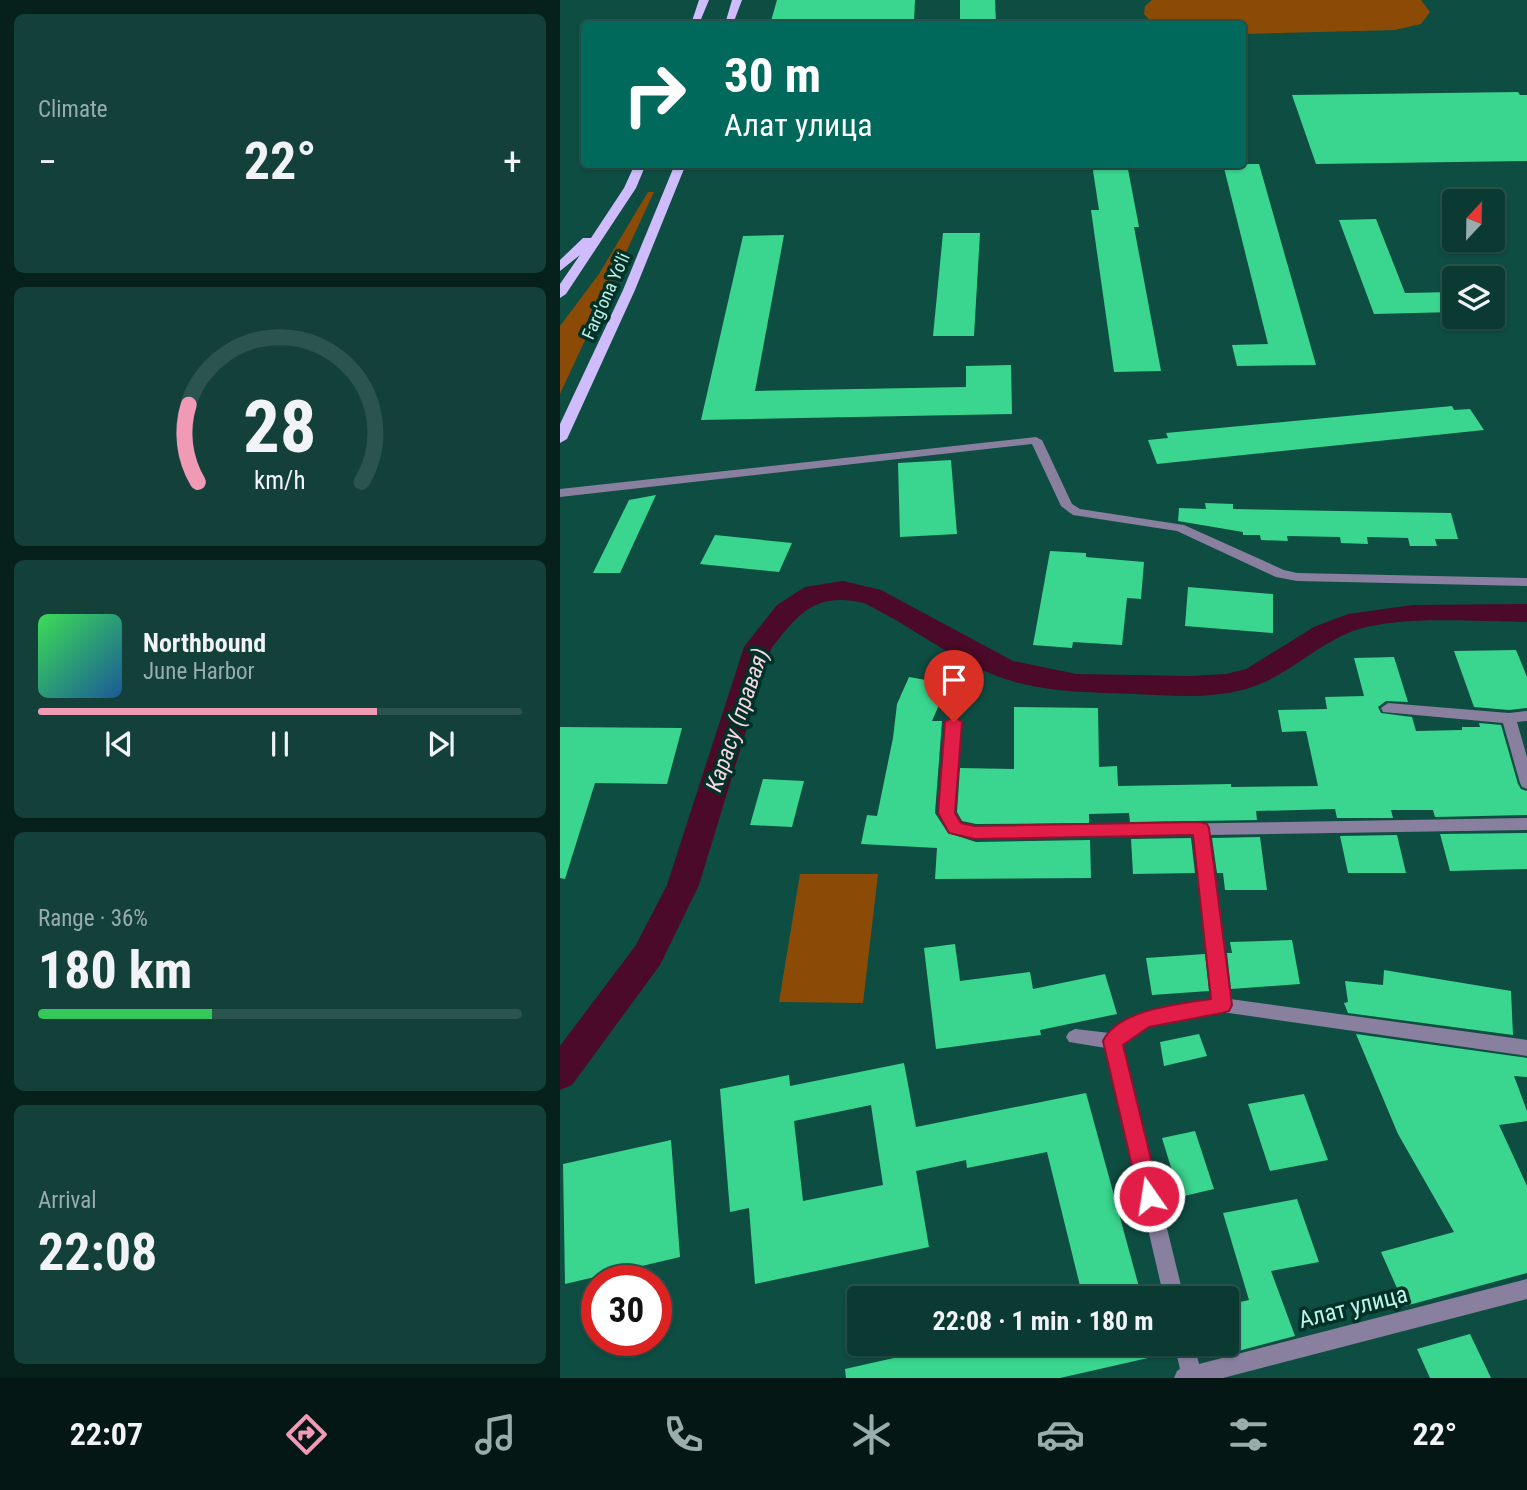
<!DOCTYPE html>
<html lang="en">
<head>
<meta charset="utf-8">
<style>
	body { margin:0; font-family:"Roboto Condensed",sans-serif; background:#13413a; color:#f1f3f6; height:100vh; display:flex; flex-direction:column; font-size:26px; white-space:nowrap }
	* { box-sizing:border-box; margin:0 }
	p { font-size:23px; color:#99adac }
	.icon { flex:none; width:38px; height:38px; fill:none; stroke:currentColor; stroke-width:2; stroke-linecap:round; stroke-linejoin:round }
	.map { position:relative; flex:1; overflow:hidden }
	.panel { display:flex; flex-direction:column; gap:14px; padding:14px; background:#06201c; width:560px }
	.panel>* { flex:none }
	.hud { position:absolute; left:21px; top:21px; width:665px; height:147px; border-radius:7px; box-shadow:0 2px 5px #0004,0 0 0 2px #2a544d; background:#00695c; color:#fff; overflow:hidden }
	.needle { width:46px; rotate:22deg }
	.tools { position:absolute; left:882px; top:189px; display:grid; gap:14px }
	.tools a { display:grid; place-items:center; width:63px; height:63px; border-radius:7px; background:#0a3a32; box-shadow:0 2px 5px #0004,0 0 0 2px #2a544d; font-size:35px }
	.speed { position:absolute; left:21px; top:1265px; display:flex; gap:14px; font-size:35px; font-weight:700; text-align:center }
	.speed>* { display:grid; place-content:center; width:91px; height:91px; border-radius:50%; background:#0a3a32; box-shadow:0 2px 5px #0004,0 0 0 2px #2a544d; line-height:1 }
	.speed .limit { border:10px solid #d22; background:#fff; color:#111 }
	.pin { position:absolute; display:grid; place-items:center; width:60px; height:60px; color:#fff; margin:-72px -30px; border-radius:50% 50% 50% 0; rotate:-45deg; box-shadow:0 0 7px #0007 }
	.pin .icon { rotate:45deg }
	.me { position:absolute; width:77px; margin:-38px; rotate:347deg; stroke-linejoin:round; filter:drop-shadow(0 0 5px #0008) }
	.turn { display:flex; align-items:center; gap:24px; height:147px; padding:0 28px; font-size:32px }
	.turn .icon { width:91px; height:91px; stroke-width:2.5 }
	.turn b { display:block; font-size:49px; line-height:60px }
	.big { font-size:52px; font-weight:700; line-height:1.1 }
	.panel .widget { flex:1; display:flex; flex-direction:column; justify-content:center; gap:10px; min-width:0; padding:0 24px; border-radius:10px; background:#13413a }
	.panel .dial { align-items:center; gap:0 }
	.dial svg { height:182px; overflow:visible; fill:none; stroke:#2a544d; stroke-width:7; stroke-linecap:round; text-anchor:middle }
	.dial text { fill:#f1f3f6; stroke:none }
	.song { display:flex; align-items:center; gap:21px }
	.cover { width:84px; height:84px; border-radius:10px; background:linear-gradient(135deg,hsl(130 70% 55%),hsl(210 70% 35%)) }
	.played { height:7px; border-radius:4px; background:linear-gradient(90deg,#f09ab6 70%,#2a544d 70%) }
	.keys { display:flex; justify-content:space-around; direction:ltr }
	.heat { display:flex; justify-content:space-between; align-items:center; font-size:38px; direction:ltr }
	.charge { height:10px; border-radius:5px; background:linear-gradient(90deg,#34c759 36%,#2a544d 0) }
	.trip { position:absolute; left:287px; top:1286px; width:392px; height:70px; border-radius:7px; background:#0a3a32; box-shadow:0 2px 5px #0004,0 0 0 2px #2a544d; font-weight:700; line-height:70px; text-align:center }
	.tabs { display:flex; height:112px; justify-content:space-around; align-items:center; background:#041714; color:#99adac }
	.tabs .icon { width:49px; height:49px }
	.tabs .active { color:#f09ab6 }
	.tabs b { font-size:32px; color:#f1f3f6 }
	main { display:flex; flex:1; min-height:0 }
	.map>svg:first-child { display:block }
	.green { fill:#8b4b06 }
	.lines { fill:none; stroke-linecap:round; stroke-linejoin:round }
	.canal { fill:#4b0a28; fill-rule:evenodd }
	.building { fill:#3ad68f; fill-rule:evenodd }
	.street { fill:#8980a0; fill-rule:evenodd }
	.primary { fill:#cfbcfc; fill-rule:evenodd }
	.route { fill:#e11d48; stroke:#92132f; stroke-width:2 }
	.labels { text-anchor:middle; stroke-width:7; stroke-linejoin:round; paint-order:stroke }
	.far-street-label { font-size:18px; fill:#bff1e5; stroke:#003129 }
	.water-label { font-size:23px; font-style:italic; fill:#f8d7e0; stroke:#003129 }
	.near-street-label { font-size:24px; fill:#bff1e5; stroke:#003129 }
</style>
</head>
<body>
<main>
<section class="panel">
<div class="widget"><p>Climate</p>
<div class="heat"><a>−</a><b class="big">22°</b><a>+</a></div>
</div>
<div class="widget dial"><svg viewBox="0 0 100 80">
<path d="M14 69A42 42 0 1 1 86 69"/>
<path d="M14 69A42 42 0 0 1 10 35" stroke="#f09ab6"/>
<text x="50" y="56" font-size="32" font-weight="700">28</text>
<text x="50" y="72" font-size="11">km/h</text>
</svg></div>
<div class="widget">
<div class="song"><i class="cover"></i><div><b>Northbound</b><p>June Harbor</p></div></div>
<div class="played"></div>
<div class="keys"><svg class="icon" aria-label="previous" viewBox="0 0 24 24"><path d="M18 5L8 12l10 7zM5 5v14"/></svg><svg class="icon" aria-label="pause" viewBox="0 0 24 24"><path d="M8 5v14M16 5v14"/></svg><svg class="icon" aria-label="next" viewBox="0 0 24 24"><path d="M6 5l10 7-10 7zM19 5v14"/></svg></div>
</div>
<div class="widget"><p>Range · 36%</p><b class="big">180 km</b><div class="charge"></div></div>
<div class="widget"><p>Arrival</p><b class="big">22:08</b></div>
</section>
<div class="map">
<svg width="967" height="1378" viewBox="0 0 967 1378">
	<rect width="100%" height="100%" fill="#0e4d42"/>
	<!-- green -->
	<g class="green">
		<path d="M 592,0 L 861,0 L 870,12 L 861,24 L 835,30 L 683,34 L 682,24 L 594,24 L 584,14 L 585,6 Z"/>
		<path d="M 88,192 L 94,192 L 0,394 L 0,326 L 39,274 Z"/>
		<path d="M 240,874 L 318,874 L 303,1003 L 219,1002 Z"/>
	</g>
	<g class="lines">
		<!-- canal -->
		<path class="canal" d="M 283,581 L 321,590 L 453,661 L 516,674 L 629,676 L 666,674 L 686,669 L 754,627 L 788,614 L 853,605 L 967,604 L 967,622 C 916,622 834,614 788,633 C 751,649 725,678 686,689 C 650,699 612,696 575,694 C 527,692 480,693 434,675 C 388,656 349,625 304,603 C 255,592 239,613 211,649 L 139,885 L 100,965 L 12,1085 L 0,1090 L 0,1046 L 76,945 L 107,885 L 184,647 L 217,605 L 245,587 Z"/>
	</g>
	<!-- building -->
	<g class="building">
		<path d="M 217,0 L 355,0 L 354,22 L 211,21 Z"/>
		<path d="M 400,0 L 435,0 L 436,24 L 400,24 Z"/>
		<path d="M 958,92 L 960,95 L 967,95 L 967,161 L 756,164 L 732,95 Z"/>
		<path d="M 532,164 L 567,164 L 579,227 L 574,227 L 601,371 L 554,372 L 531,210 L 539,210 Z"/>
		<path d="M 663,164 L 699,164 L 756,365 L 677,366 L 672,345 L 708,344 Z"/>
		<path d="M 816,219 L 845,293 L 894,292 L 894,312 L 814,314 L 779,220 Z"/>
		<path d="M 383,233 L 420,233 L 414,336 L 373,336 Z"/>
		<path d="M 224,235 L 195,391 L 406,387 L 406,366 L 451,365 L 452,414 L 141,420 L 183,236 Z"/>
		<path d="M 892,406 L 894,410 L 910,409 L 924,430 L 597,464 L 588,440 L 608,438 L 606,433 Z"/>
		<path d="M 391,460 L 397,534 L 340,537 L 338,463 Z"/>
		<path d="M 96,495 L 60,573 L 33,573 L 69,500 Z"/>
		<path d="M 645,503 L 673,504 L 673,509 L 891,513 L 898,539 L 875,539 L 877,546 L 850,546 L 848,538 L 807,537 L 808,544 L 781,543 L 780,537 L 727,536 L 728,541 L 701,540 L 700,535 L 683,535 L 683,532 L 618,521 L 619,508 L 646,509 Z"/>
		<path d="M 155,535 L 232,543 L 219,572 L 140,564 Z"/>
		<path d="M 490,551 L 526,553 L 526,557 L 584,562 L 581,599 L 567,598 L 562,645 L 513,642 L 512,648 L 473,645 Z"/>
		<path d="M 628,587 L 713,594 L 713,633 L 625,626 Z"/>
		<path d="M 956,650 L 967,677 L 967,708 L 949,710 L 914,707 L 894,651 Z"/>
		<path d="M 834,657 L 848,702 L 826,701 L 818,707 L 821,713 L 852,717 L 856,731 L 902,730 L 902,727 L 920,727 L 919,723 L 941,725 L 958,784 L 961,789 L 967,791 L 967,815 L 875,817 L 873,810 L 831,810 L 833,818 L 777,818 L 775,809 L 696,811 L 697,820 L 570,822 L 569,813 L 529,814 L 529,823 L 416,824 L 402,821 L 397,812 L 400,768 L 454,769 L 454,707 L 538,708 L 539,767 L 557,766 L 558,786 L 671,784 L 671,787 L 758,786 L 746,731 L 722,732 L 718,710 L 767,709 L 765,697 L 804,696 L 794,658 Z"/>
		<path d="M 349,677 L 388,684 L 372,721 L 382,721 L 375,813 L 388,833 L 416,842 L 530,840 L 531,878 L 375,879 L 377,848 L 301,844 L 307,815 L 317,816 L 333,738 L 337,704 Z"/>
		<path d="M 0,727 L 122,728 L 107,784 L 35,783 L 5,879 L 0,878 Z"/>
		<path d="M 203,779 L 244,781 L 232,827 L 190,825 Z"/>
		<path d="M 967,833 L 967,869 L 890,871 L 880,834 Z"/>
		<path d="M 837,835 L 846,873 L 788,873 L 780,836 Z"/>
		<path d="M 700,837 L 707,890 L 665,890 L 663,873 L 657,873 L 652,838 Z"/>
		<path d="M 631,838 L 635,873 L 573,874 L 571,839 Z"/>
		<path d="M 732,940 L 740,984 L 671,989 L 667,953 L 672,953 L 670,942 Z"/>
		<path d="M 395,944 L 400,981 L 470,972 L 473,989 L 545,974 L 557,1014 L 480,1030 L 481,1035 L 376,1049 L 364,948 Z"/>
		<path d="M 645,954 L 649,991 L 592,995 L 586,958 Z"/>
		<path d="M 824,970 L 951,991 L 953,1035 L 788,1013 L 784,1003 L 788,1002 L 785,981 L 823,985 Z"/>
		<path d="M 639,1034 L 647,1056 L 604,1066 L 600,1042 Z"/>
		<path d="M 796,1034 L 967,1058 L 967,1077 L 954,1076 L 967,1111 L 967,1121 L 939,1125 L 967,1186 L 967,1273 L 845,1306 L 821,1252 L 894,1232 L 838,1134 Z"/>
		<path d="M 344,1063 L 356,1127 L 526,1093 L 582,1298 L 523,1298 L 487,1152 L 407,1168 L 406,1160 L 356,1171 L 369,1247 L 195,1284 L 189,1208 L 170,1212 L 160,1089 L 229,1075 L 230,1086 ZM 311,1105 L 323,1185 L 243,1201 L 234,1121 Z"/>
		<path d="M 744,1094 L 768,1160 L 710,1171 L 688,1104 Z"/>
		<path d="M 635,1131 L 654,1189 L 620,1197 L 602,1138 Z"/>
		<path d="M 111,1140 L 120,1257 L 5,1284 L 3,1164 Z"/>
		<path d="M 737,1199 L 759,1262 L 711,1271 L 735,1336 L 678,1351 L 667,1318 L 667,1305 L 689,1300 L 663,1213 Z"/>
		<path d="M 910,1334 L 931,1378 L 870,1378 L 857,1349 Z"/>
		<path d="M 396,1344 L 609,1344 L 610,1353 L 500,1378 L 286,1378 L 285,1369 Z"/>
	</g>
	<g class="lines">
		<!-- street -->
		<g class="street">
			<path d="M 476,437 L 482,440 L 512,504 L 520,509 L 624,525 L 724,570 L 737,573 L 967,578 L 967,586 L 737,581 L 716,577 L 617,531 L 513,515 L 501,506 L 472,444 L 0,497 L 0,489 Z"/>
			<path d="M 828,703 L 949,713 L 967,711 L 967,721 L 957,722 L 967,757 L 967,789 L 962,787 L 960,783 L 943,723 L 823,712 L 821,708 Z"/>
			<path d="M 393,717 L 400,722 L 394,813 L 400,823 L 416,827 L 967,818 L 967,830 L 649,835 L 670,999 L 967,1040 L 967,1056 L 662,1012 L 588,1026 L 562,1044 L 624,1298 L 604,1298 L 546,1048 L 509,1042 L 506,1037 L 509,1032 L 515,1029 L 550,1033 L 584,1012 L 653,999 L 633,835 L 416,839 L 390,832 L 378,813 L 386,722 Z"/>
			<path d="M 967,1279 L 967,1299 L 663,1378 L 614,1378 L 617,1371 L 620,1369 L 614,1344 L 634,1344 L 639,1364 Z"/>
		</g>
		<!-- primary -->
		<g class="primary">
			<path d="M 139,0 L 149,0 L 139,24 L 131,24 Z"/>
			<path d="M 172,0 L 182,0 L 173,24 L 165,24 Z"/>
			<path d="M 75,164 L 86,164 L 76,188 L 6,294 L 0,298 L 0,284 L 20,255 L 0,271 L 0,260 L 23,238 L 31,238 L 64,188 Z"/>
			<path d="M 115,164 L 126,164 L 75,290 L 7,439 L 0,443 L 0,424 L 63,290 Z"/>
		</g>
	</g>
	<!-- route -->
	<path class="route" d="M 394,716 L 402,722 L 395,813 L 401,823 L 415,826 L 640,822 L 647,824 L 649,828 L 672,1005 L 669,1011 L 662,1013 L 589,1027 L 563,1045 L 600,1196 L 597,1203 L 589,1206 L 582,1203 L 579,1196 L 543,1041 C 558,1009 620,1004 651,999 L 633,835 L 415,839 L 389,833 L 378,813 L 385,722 Z"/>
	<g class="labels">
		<!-- far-street labels -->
		<g class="far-street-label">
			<text transform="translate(46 296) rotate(-66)" y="6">Farg'ona Yo'li</text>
		</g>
		<!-- water labels -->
		<g class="water-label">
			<text transform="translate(177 720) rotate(-71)" y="8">Карасу (правая)</text>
		</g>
		<!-- near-street labels -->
		<g class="near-street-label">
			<text transform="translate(793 1307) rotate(-14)" y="8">Алат улица</text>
		</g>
	</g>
</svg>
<div class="tools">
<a><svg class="needle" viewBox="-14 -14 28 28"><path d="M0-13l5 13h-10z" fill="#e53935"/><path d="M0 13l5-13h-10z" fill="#99adac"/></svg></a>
<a><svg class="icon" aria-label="layers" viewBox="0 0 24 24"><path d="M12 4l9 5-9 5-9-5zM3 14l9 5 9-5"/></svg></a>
</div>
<div class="speed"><div class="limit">30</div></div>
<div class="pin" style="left:394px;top:722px;background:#d93025"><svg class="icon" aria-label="arrive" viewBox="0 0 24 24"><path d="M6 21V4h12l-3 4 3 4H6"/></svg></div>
<svg class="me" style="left:589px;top:1196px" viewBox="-20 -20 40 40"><circle r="17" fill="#e11d48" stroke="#fff" stroke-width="3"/><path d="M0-11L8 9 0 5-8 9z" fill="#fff"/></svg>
<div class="trip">22:08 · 1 min · 180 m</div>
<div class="hud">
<div class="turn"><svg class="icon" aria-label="right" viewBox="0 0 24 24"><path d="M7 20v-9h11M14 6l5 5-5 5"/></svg><div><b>30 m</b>Алат улица</div></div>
</div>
</div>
</main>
<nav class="tabs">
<b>22:07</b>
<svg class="icon active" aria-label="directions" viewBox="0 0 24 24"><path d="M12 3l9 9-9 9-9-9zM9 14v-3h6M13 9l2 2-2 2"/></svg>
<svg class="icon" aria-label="music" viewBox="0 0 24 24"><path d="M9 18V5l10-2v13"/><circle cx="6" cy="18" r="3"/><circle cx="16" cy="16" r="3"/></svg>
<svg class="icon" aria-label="phone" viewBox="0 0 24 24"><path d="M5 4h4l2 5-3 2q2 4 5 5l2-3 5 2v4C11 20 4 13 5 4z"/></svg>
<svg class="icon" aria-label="climate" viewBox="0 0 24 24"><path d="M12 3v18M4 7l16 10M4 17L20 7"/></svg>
<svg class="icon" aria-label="car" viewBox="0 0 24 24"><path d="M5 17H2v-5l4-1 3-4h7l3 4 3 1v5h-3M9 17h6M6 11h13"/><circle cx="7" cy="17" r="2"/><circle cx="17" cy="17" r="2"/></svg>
<svg class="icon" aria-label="filters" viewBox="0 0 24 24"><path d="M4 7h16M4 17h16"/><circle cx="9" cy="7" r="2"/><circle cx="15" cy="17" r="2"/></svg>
<b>22°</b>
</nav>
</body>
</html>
